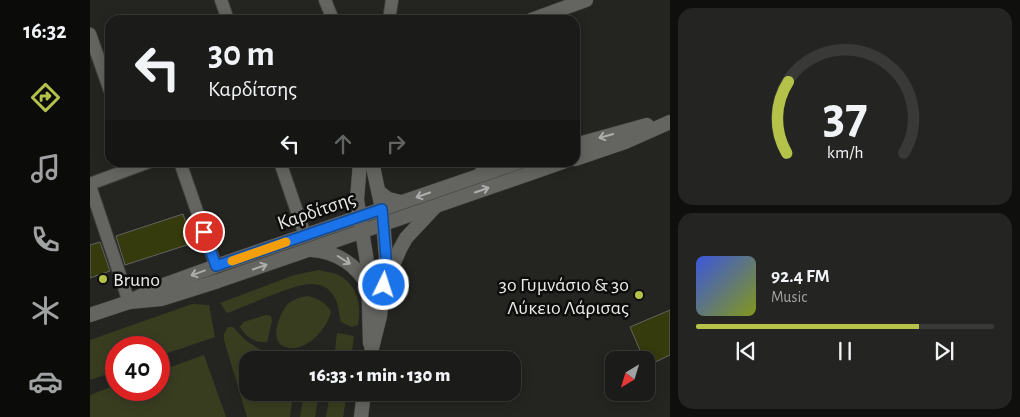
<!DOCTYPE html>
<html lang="en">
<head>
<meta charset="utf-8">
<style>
	body { margin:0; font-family:"Alegreya Sans",sans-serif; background:#242522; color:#f1f3f6; height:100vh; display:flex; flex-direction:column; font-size:19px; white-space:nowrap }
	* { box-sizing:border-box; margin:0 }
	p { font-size:16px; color:#a0a1a2 }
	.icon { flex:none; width:28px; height:28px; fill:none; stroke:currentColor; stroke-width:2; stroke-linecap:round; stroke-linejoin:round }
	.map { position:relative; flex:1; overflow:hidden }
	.side { display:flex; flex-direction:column; gap:8px; padding:8px; background:#0f0f0e; width:350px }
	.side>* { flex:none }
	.hud { position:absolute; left:15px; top:15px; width:475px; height:152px; border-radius:15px; box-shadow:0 2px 12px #0003,0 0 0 1px #393a38; background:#1b1c19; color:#f1f3f6; overflow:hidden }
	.needle { width:32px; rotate:218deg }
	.tools { position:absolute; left:515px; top:351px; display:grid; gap:10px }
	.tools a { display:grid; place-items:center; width:50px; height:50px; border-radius:10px; background:#1b1c19; box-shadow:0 2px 12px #0003,0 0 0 1px #393a38; font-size:25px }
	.speed { position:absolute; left:15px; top:336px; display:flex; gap:10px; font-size:25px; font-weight:700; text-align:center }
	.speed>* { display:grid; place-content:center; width:65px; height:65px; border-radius:50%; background:#1b1c19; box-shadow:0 2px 12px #0003,0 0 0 1px #393a38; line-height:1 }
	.speed .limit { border:8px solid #d22; background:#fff; color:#111 }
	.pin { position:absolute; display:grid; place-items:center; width:42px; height:42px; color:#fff; margin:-21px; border:2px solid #fff; border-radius:50%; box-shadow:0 1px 5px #0007 }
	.me { position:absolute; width:55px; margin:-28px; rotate:4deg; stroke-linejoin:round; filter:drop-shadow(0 0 4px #0008) }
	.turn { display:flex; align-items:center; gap:18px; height:105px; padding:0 20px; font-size:22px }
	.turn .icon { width:65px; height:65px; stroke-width:2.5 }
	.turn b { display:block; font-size:35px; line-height:42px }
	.lanes { display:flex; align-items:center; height:48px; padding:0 20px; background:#0003; justify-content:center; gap:25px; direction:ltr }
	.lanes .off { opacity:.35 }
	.side .card { flex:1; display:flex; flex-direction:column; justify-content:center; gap:8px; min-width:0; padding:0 18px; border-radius:15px; background:#242522 }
	.side .dial { align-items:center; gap:0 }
	.dial svg { height:130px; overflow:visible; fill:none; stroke:#393a38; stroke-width:7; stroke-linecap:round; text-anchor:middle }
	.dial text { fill:#f1f3f6; stroke:none }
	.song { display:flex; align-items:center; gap:15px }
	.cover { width:60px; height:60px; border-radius:8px; background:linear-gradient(135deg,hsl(230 70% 55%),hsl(70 70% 35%)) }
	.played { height:5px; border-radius:2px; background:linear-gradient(90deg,#b5c24a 75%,#393a38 75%) }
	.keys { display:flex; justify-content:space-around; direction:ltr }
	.trip { position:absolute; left:149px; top:351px; width:282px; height:50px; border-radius:15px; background:#1b1c19; box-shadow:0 2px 12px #0003,0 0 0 1px #393a38; font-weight:800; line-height:50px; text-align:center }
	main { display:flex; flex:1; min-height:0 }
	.menu { display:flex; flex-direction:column; width:90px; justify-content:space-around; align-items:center; background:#0b0b0a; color:#a0a1a2 }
	.menu .icon { width:35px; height:35px }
	.menu .on { color:#b5c24a }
	.menu b { font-size:22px; color:#f1f3f6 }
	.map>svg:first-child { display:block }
	.green { fill:#393d20 }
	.building { fill:#363b0e; stroke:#636460 }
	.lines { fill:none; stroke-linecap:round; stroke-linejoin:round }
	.service-casing { stroke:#424340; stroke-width:8 }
	.minor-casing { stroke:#424340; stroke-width:14 }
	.tertiary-casing { stroke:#424340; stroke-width:15 }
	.secondary-casing { stroke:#424340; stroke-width:15 }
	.service { stroke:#646461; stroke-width:6 }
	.minor { stroke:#646461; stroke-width:12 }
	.tertiary { stroke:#646461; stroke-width:14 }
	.secondary { stroke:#646461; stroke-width:14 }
	.oneway { stroke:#adaeab }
	.route-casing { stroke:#114b97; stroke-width:12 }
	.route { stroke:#1a73e8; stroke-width:9 }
	.slow { stroke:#f59e0b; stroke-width:9 }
	.poi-dot { fill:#b5c24a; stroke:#0d0e0c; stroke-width:2 }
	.labels { text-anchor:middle; stroke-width:5; stroke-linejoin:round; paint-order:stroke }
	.street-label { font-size:20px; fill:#e9eae7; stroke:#0d0e0c }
	.poi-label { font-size:20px; fill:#e9eae7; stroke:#0d0e0c; text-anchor:start }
</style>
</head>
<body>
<main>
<nav class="menu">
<b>16:32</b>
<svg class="icon on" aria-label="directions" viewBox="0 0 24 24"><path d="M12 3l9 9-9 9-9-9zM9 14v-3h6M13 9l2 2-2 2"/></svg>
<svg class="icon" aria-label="music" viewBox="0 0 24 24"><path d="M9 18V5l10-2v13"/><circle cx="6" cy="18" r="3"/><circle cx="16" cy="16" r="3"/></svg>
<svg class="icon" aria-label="phone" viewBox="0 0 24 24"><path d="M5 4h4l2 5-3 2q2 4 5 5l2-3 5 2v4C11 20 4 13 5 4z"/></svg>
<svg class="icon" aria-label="climate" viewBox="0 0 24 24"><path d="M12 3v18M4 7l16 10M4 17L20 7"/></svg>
<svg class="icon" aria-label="car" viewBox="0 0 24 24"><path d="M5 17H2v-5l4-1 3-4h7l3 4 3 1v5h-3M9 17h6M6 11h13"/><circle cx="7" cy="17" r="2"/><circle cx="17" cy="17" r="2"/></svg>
</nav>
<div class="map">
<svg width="580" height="417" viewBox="0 0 580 417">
	<rect width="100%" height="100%" fill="#242521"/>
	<!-- green -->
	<g class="green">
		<path d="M 229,270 C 236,272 247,273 252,277 C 269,289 271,306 268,325 L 262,327 L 251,322 C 248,311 249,299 239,290 C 235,286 227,284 221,284 C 203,284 157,306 137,313 L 130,303 L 204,275 Z"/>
		<path d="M 218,296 C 229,299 234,302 241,311 C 238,329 213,356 193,346 C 179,339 190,313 197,305 C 203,299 210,297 218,296 Z"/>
		<path d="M 102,304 L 119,305 L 125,337 L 69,356 L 69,348 L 26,348 L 26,371 L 0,380 L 0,340 Z"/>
		<path d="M 175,315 L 181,316 L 182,321 L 177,342 C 166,344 155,336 150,327 L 154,322 Z"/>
		<path d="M 138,327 L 143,327 L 155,340 L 186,360 L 158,360 L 158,392 L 203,393 L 200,417 L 157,417 L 134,340 L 134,334 Z"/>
		<path d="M 247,333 L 264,336 L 261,360 L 244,360 Z"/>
		<path d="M 114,355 L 136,417 L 0,417 L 0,395 L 26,385 L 26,390 L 69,390 L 69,371 Z"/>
		<path d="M 214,393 L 229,393 L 225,417 L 210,417 Z"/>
		<path d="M 240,393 L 257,393 L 253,417 L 236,417 Z"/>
	</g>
	<!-- building -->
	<g class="building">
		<path d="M 93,214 L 103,243 L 35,265 L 26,236 Z"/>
		<path d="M 10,242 L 20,271 L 0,278 L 0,245 Z"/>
		<path d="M 580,310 L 580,355 L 557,366 L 556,360 L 554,360 L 540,327 Z"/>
	</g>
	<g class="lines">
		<!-- service casing -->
		<g class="service-casing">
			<path id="service" d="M 386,175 L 393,162"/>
		</g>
		<!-- minor casing -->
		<g class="minor-casing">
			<g id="minor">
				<path d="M 131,0 L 138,20"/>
				<path d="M 235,0 L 243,20"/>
				<path d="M 299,20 L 302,0"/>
				<path d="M 0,34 L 20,91"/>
				<path d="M 90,162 L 126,266"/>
				<path d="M 190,162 L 215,235"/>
				<path d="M 0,184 L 59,162"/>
				<path d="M 0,186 L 39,302"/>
			</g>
		</g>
		<!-- tertiary casing -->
		<g class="tertiary-casing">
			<g id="tertiary">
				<path d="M 441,20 L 496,0"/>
				<path d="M 270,162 L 267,200 L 278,268 L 280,343"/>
				<path d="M 279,360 L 290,316 L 296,257 L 292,209 L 282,162"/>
				<path d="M 271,417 L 274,392"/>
			</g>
		</g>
		<!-- secondary casing -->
		<g class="secondary-casing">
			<g id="secondary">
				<path d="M 485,145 L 557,125"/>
				<path d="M 485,159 L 535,142 L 580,122"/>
				<path d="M 289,192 L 298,199 L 311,202"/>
				<path d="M 222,250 C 247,252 266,264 279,287"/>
				<path d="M 294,285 L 310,249 L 316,238 L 345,207"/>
				<path d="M 39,302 L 71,299 L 128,281 L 473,162"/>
				<path d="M 0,315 L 39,302 L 68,287 L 126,266 L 429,162"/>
			</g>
		</g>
		<!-- service -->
		<use href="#service" class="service"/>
		<!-- minor -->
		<use href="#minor" class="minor"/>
		<!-- tertiary -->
		<use href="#tertiary" class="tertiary"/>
		<!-- secondary -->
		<use href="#secondary" class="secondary"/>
	</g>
	<!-- one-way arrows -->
	<defs><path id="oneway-shaft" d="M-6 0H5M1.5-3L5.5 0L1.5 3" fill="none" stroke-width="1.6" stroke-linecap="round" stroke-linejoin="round" transform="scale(1.25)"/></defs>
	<g class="oneway">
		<use href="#oneway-shaft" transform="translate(516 136) rotate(164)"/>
		<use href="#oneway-shaft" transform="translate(392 190) rotate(-19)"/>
		<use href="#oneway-shaft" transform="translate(333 195) rotate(161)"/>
		<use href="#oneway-shaft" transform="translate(254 260) rotate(32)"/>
		<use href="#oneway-shaft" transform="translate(170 267) rotate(-19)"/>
		<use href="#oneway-shaft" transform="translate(108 273) rotate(160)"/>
	</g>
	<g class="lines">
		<!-- route casing -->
		<g class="route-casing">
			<path id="route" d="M 114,232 L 126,266 L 292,209 L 296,257 L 294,285"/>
		</g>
		<!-- route -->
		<use href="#route" class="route"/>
		<!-- slow -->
		<path class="slow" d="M 142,261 L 196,242"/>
	</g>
	<!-- markers -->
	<g class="poi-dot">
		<circle cx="13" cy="279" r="5"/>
		<circle cx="549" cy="295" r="5"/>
	</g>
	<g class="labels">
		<!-- street labels -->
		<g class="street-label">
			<text transform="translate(226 210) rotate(-19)" y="7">Καρδίτσης</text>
		</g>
		<!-- poi labels -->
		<g class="poi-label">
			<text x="23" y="286">Bruno</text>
			<text x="539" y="291" text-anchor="end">3ο Γυμνάσιο &amp; 3ο<tspan x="539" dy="23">Λύκειο Λάρισας</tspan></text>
		</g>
	</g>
</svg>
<div class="tools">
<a><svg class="needle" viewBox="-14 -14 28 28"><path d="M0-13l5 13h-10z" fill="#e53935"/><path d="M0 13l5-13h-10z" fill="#a0a1a2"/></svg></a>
</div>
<div class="speed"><div class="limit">40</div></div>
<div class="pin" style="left:114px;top:232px;background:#d93025"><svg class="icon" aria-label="arrive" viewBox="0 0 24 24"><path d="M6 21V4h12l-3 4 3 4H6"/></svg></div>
<svg class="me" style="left:294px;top:285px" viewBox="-20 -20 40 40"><circle r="17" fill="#1a73e8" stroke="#fff" stroke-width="3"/><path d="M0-11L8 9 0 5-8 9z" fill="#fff"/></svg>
<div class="trip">16:33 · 1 min · 130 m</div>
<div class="hud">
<div class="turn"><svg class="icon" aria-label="left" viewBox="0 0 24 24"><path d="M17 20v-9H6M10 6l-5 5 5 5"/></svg><div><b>30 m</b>Καρδίτσης</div></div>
<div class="lanes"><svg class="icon" aria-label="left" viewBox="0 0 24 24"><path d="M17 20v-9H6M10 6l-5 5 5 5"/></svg><svg class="icon off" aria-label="ahead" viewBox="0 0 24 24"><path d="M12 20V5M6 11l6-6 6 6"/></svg><svg class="icon off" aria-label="right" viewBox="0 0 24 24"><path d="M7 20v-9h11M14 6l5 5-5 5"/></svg></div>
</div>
</div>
<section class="side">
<div class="card dial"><svg viewBox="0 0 100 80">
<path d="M14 69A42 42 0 1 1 86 69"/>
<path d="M14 69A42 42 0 0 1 15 25" stroke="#b5c24a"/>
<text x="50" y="56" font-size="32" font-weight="700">37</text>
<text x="50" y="72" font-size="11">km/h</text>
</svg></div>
<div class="card">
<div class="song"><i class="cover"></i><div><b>92.4 FM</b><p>Music</p></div></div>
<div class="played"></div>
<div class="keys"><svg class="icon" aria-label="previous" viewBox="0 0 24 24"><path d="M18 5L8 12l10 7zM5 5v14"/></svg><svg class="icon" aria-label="pause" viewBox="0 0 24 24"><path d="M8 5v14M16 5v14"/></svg><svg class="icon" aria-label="next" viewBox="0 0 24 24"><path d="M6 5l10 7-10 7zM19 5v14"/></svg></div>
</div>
</section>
</main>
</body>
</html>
